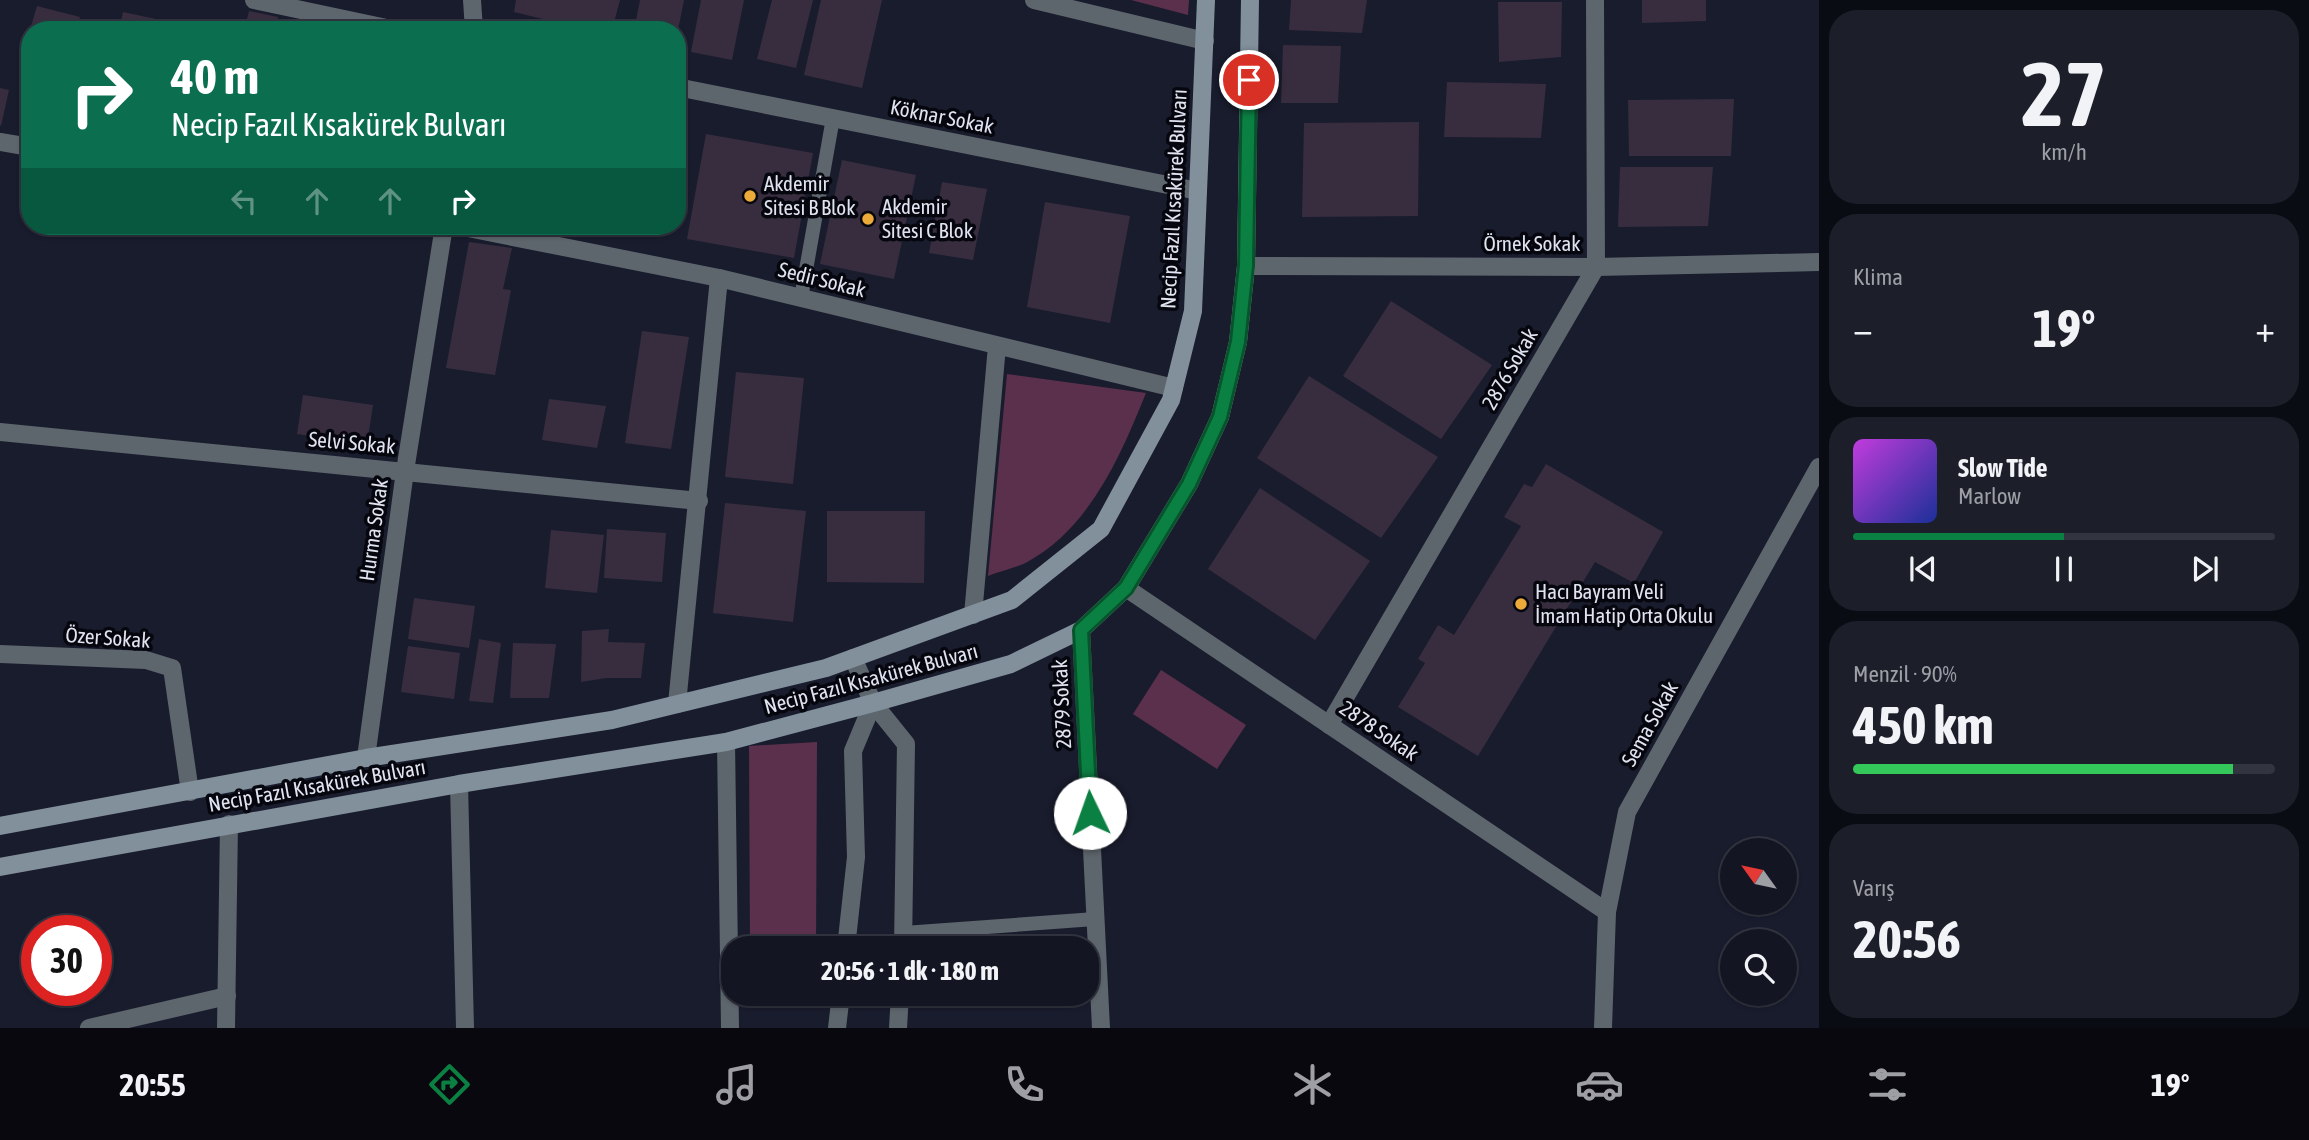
<!DOCTYPE html>
<html lang="tr">
<head>
<meta charset="utf-8">
<style>
	body { margin:0; font-family:"Asap Condensed",sans-serif; background:#1c1e2a; color:#f1f3f6; height:100vh; display:flex; flex-direction:column; font-size:26px; white-space:nowrap }
	* { box-sizing:border-box; margin:0 }
	p { font-size:23px; color:#9d9fa5 }
	.icon { flex:none; width:38px; height:38px; fill:none; stroke:currentColor; stroke-width:2; stroke-linecap:round; stroke-linejoin:round }
	.map { position:relative; flex:1; overflow:hidden }
	.sheet { display:flex; flex-direction:column; gap:10px; padding:10px; background:#0a0c13; width:490px }
	.sheet>* { flex:none }
	.guide { position:absolute; left:21px; top:21px; width:665px; height:214px; border-radius:28px; box-shadow:0 2px 5px #0004,0 0 0 2px #323440; background:#0b6e4f; color:#fff; overflow:hidden }
	.needle { width:46px; rotate:303deg }
	.fabs { position:absolute; left:1720px; top:838px; display:grid; gap:14px }
	.fabs a { display:grid; place-items:center; width:77px; height:77px; border-radius:50%; background:#131522; box-shadow:0 2px 5px #0004,0 0 0 2px #323440; font-size:35px }
	.speed { position:absolute; left:21px; top:915px; display:flex; gap:14px; font-size:35px; font-weight:700; text-align:center }
	.speed>* { display:grid; place-content:center; width:91px; height:91px; border-radius:50%; background:#131522; box-shadow:0 2px 5px #0004,0 0 0 2px #323440; line-height:1 }
	.speed .limit { border:10px solid #d22; background:#fff; color:#111 }
	.pin { position:absolute; display:grid; place-items:center; width:60px; height:60px; color:#fff; margin:-30px; border:4px solid #fff; border-radius:50%; box-shadow:0 2px 7px #0007 }
	.me { position:absolute; width:77px; margin:-38px; rotate:357deg; stroke-linejoin:round; filter:drop-shadow(0 0 5px #0008) }
	.turn { display:flex; align-items:center; gap:24px; height:147px; padding:0 35px; font-size:32px }
	.turn .icon { width:91px; height:91px; stroke-width:2.5 }
	.turn b { display:block; font-size:49px; line-height:60px }
	.lanes { display:flex; align-items:center; height:66px; padding:0 35px; background:#0003; justify-content:center; gap:35px; direction:ltr }
	.lanes .off { opacity:.35 }
	.big { font-size:52px; font-weight:700; line-height:1.1 }
	.sheet .widget { flex:1; display:flex; flex-direction:column; justify-content:center; gap:10px; min-width:0; padding:0 24px; border-radius:28px; background:#1c1e2a }
	.sheet .dial { align-items:center; gap:0 }
	.dial b { font-size:91px; line-height:1 }
	.song { display:flex; align-items:center; gap:21px }
	.cover { width:84px; height:84px; border-radius:10px; background:linear-gradient(135deg,hsl(290 70% 55%),hsl(230 70% 35%)) }
	.played { height:7px; border-radius:4px; background:linear-gradient(90deg,#0b8043 50%,#323440 50%) }
	.keys { display:flex; justify-content:space-around; direction:ltr }
	.heat { display:flex; justify-content:space-between; align-items:center; font-size:38px; direction:ltr }
	.charge { height:10px; border-radius:5px; background:linear-gradient(90deg,#34c759 90%,#323440 0) }
	.trip { position:absolute; left:721px; top:936px; width:378px; height:70px; border-radius:28px; background:#131522; box-shadow:0 2px 5px #0004,0 0 0 2px #323440; font-weight:700; line-height:70px; text-align:center }
	.dock { display:flex; height:112px; justify-content:space-around; align-items:center; background:#08080e; color:#9d9fa5 }
	.dock .icon { width:49px; height:49px }
	.dock .on { color:#0b8043 }
	.dock b { font-size:32px; color:#f1f3f6 }
	main { display:flex; flex:1; min-height:0 }
	.map>svg:first-child { display:block }
	.green { fill:#5b304d }
	.building { fill:#372d3f }
	.lines { fill:none; stroke-linecap:round; stroke-linejoin:round }
	.service { stroke:#5e666d; stroke-width:14 }
	.minor { stroke:#5e666d; stroke-width:18 }
	.secondary { stroke:#82909c; stroke-width:18 }
	.route-casing { stroke:#07532c; stroke-width:18 }
	.route { stroke:#0b8043; stroke-width:12 }
	.poi-dot { fill:#ebaa39; stroke:#06070e; stroke-width:2.5 }
	.labels { text-anchor:middle; stroke-width:7; stroke-linejoin:round; paint-order:stroke }
	.street-label { font-size:21px; fill:#e0e3f0; stroke:#06070e }
	.poi-label { font-size:21px; fill:#e0e3f0; stroke:#06070e; text-anchor:start }
</style>
</head>
<body>
<main>
<div class="map">
<svg width="1819" height="1028" viewBox="0 0 1819 1028">
	<rect width="100%" height="100%" fill="#191c2d"/>
	<!-- green -->
	<g class="green">
		<path d="M 1132,0 L 1189,0 L 1188,15 L 1131,0 Z"/>
		<path d="M 1007,374 L 1146,393 C 1121,455 1090,527 1029,561 C 1017,568 1001,571 988,576 Z"/>
		<path d="M 1161,670 L 1246,725 L 1217,769 L 1133,714 Z"/>
		<path d="M 817,742 L 816,948 L 750,948 L 749,746 Z"/>
	</g>
	<!-- building -->
	<g class="building">
		<path d="M 516,0 L 620,0 L 612,30 L 588,30 L 514,12 Z"/>
		<path d="M 640,0 L 684,0 L 678,30 L 634,30 Z"/>
		<path d="M 701,0 L 744,0 L 732,60 L 691,52 Z"/>
		<path d="M 772,0 L 813,0 L 796,68 L 757,59 Z"/>
		<path d="M 821,0 L 882,0 L 862,88 L 804,75 Z"/>
		<path d="M 1291,0 L 1367,0 L 1362,33 L 1289,30 Z"/>
		<path d="M 1642,0 L 1706,0 L 1706,21 L 1642,23 Z"/>
		<path d="M 1498,2 L 1562,2 L 1561,57 L 1499,62 Z"/>
		<path d="M 37,6 L 80,17 L 77,30 L 30,30 Z"/>
		<path d="M 249,11 L 278,17 L 275,30 L 244,30 Z"/>
		<path d="M 123,12 L 203,29 L 202,30 L 119,30 Z"/>
		<path d="M 29,35 L 30,35 L 30,53 L 24,52 Z"/>
		<path d="M 1283,45 L 1341,46 L 1338,103 L 1281,103 Z"/>
		<path d="M 28,74 L 30,74 L 30,121 L 20,120 Z"/>
		<path d="M 1447,82 L 1546,84 L 1541,138 L 1444,137 Z"/>
		<path d="M 0,88 L 9,90 L 1,126 L 0,125 Z"/>
		<path d="M 1734,99 L 1731,156 L 1629,156 L 1628,100 Z"/>
		<path d="M 1419,122 L 1418,216 L 1302,217 L 1304,123 Z"/>
		<path d="M 677,129 L 686,131 L 679,170 L 677,169 Z"/>
		<path d="M 706,134 L 813,153 L 794,258 L 687,239 Z"/>
		<path d="M 842,160 L 916,175 L 894,279 L 820,264 Z"/>
		<path d="M 1620,167 L 1713,167 L 1708,226 L 1618,227 Z"/>
		<path d="M 942,182 L 987,189 L 973,260 L 929,253 Z"/>
		<path d="M 1045,202 L 1130,216 L 1110,323 L 1027,307 Z"/>
		<path d="M 632,226 L 667,226 L 666,234 Z"/>
		<path d="M 469,242 L 512,248 L 503,289 L 511,290 L 495,375 L 446,368 Z"/>
		<path d="M 1391,301 L 1492,365 L 1441,439 L 1343,376 Z"/>
		<path d="M 642,331 L 689,337 L 671,449 L 625,443 Z"/>
		<path d="M 736,372 L 804,378 L 793,484 L 725,477 Z"/>
		<path d="M 1309,376 L 1438,457 L 1381,538 L 1257,458 Z"/>
		<path d="M 303,395 L 373,405 L 367,444 L 297,434 Z"/>
		<path d="M 549,399 L 606,406 L 597,448 L 542,440 Z"/>
		<path d="M 1546,464 L 1663,532 L 1634,583 L 1595,562 L 1478,756 L 1398,707 L 1425,663 L 1418,659 L 1438,625 L 1454,635 L 1521,526 L 1504,517 L 1524,484 L 1532,487 Z"/>
		<path d="M 1260,488 L 1370,561 L 1315,640 L 1208,569 Z"/>
		<path d="M 725,503 L 806,511 L 793,622 L 713,613 Z"/>
		<path d="M 827,511 L 925,511 L 924,583 L 827,582 Z"/>
		<path d="M 607,529 L 666,533 L 662,582 L 604,578 Z"/>
		<path d="M 551,530 L 604,535 L 597,593 L 545,588 Z"/>
		<path d="M 414,598 L 475,606 L 469,648 L 408,639 Z"/>
		<path d="M 609,629 L 608,642 L 645,643 L 641,678 L 606,678 L 581,682 L 582,631 Z"/>
		<path d="M 479,639 L 501,643 L 493,703 L 469,701 Z"/>
		<path d="M 513,643 L 556,644 L 549,698 L 510,698 Z"/>
		<path d="M 408,646 L 460,653 L 454,699 L 401,692 Z"/>
	</g>
	<g class="lines">
		<!-- service -->
		<g class="service">
			<path d="M 801,298 L 833,118"/>
			<path d="M 904,933 L 1095,919"/>
		</g>
		<!-- minor -->
		<g class="minor">
			<path d="M 254,0 L 396,30"/>
			<path d="M 472,0 L 474,30"/>
			<path d="M 1034,0 L 1205,41"/>
			<path d="M 677,87 L 1198,191"/>
			<path d="M 0,142 L 30,147"/>
			<path d="M 458,226 L 719,278 L 1174,388"/>
			<path d="M 1246,266 L 1596,267 L 1819,262"/>
			<path d="M 0,432 L 699,501"/>
			<path d="M 1126,588 L 1607,912"/>
			<path d="M 973,615 L 997,346"/>
			<path d="M 1081,630 L 1101,1028"/>
			<path d="M 0,654 L 146,660 L 172,668 L 190,792"/>
			<path d="M 853,658 L 873,703 L 906,744 L 903,948"/>
			<path d="M 677,704 L 719,278"/>
			<path d="M 1329,725 L 1596,267 L 1595,0"/>
			<path d="M 726,742 L 730,1028"/>
			<path d="M 366,758 L 405,471 L 444,226"/>
			<path d="M 459,784 L 465,1028"/>
			<path d="M 846,948 L 856,857 L 853,751 L 873,703"/>
			<path d="M 89,1028 L 227,996"/>
			<path d="M 226,1028 L 229,824"/>
			<path d="M 837,1028 L 841,994"/>
			<path d="M 898,1028 L 900,994"/>
			<path d="M 1603,1028 L 1607,912 L 1627,812 L 1819,467"/>
		</g>
		<!-- secondary -->
		<g class="secondary">
			<path d="M 0,826 L 366,758 L 612,720 L 826,668 L 1012,600 L 1101,529 L 1171,400 L 1193,311 L 1206,0"/>
			<path d="M 0,867 L 459,784 L 726,742 L 873,703 L 1011,664 L 1081,630 L 1126,588 L 1189,484 L 1220,417 L 1238,342 L 1246,266 L 1250,0"/>
		</g>
	</g>
	<g class="lines">
		<!-- route casing -->
		<g class="route-casing">
			<path id="route" d="M 1090,813 L 1081,630 L 1126,588 L 1189,484 L 1220,417 L 1238,342 L 1246,266 L 1249,80"/>
		</g>
		<!-- route -->
		<use href="#route" class="route"/>
	</g>
	<!-- markers -->
	<g class="poi-dot">
		<circle cx="750" cy="196" r="7"/>
		<circle cx="868" cy="219" r="7"/>
		<circle cx="1521" cy="604" r="7"/>
	</g>
	<g class="labels">
		<!-- street labels -->
		<g class="street-label">
			<text transform="translate(942 117) rotate(11)" y="7">Köknar Sokak</text>
			<text transform="translate(1174 199) rotate(-87)" y="7">Necip Fazıl Kısakürek Bulvarı</text>
			<text x="1532" y="251">Örnek Sokak</text>
			<text transform="translate(822 280) rotate(14)" y="7">Sedir Sokak</text>
			<text transform="translate(1510 369) rotate(-60)" y="7">2876 Sokak</text>
			<text transform="translate(352 443) rotate(5)" y="7">Selvi Sokak</text>
			<text transform="translate(374 530) rotate(-82)" y="7">Hurma Sokak</text>
			<text transform="translate(108 638) rotate(4)" y="7">Özer Sokak</text>
			<text transform="translate(871 679) rotate(-15)" y="7">Necip Fazıl Kısakürek Bulvarı</text>
			<text transform="translate(1062 704) rotate(-93)" y="7">2879 Sokak</text>
			<text transform="translate(1650 724) rotate(-61)" y="7">Sema Sokak</text>
			<text transform="translate(1379 731) rotate(34)" y="7">2878 Sokak</text>
			<text transform="translate(317 786) rotate(-10)" y="7">Necip Fazıl Kısakürek Bulvarı</text>
		</g>
		<!-- poi labels -->
		<g class="poi-label">
			<text x="764" y="191">Akdemir<tspan x="764" dy="24">Sitesi B Blok</tspan></text>
			<text x="882" y="214">Akdemir<tspan x="882" dy="24">Sitesi C Blok</tspan></text>
			<text x="1535" y="599">Hacı Bayram Veli<tspan x="1535" dy="24">İmam Hatip Orta Okulu</tspan></text>
		</g>
	</g>
</svg>
<div class="fabs">
<a><svg class="needle" viewBox="-14 -14 28 28"><path d="M0-13l5 13h-10z" fill="#e53935"/><path d="M0 13l5-13h-10z" fill="#9d9fa5"/></svg></a>
<a><svg class="icon" aria-label="search" viewBox="0 0 24 24"><circle cx="10" cy="10" r="6"/><path d="M15 15l6 6"/></svg></a>
</div>
<div class="speed"><div class="limit">30</div></div>
<div class="pin" style="left:1249px;top:80px;background:#d93025"><svg class="icon" aria-label="arrive" viewBox="0 0 24 24"><path d="M6 21V4h12l-3 4 3 4H6"/></svg></div>
<svg class="me" style="left:1090px;top:813px" viewBox="-20 -20 40 40"><circle r="19" fill="#fff"/><path d="M0-13L10 11 0 6-10 11z" fill="#0b8043"/></svg>
<div class="trip">20:56 · 1 dk · 180 m</div>
<div class="guide">
<div class="turn"><svg class="icon" aria-label="right" viewBox="0 0 24 24"><path d="M7 20v-9h11M14 6l5 5-5 5"/></svg><div><b>40 m</b>Necip Fazıl Kısakürek Bulvarı</div></div>
<div class="lanes"><svg class="icon off" aria-label="left" viewBox="0 0 24 24"><path d="M17 20v-9H6M10 6l-5 5 5 5"/></svg><svg class="icon off" aria-label="ahead" viewBox="0 0 24 24"><path d="M12 20V5M6 11l6-6 6 6"/></svg><svg class="icon off" aria-label="ahead" viewBox="0 0 24 24"><path d="M12 20V5M6 11l6-6 6 6"/></svg><svg class="icon" aria-label="right" viewBox="0 0 24 24"><path d="M7 20v-9h11M14 6l5 5-5 5"/></svg></div>
</div>
</div>
<section class="sheet">
<div class="widget dial"><b>27</b><p>km/h</p></div>
<div class="widget"><p>Klima</p>
<div class="heat"><a>−</a><b class="big">19°</b><a>+</a></div>
</div>
<div class="widget">
<div class="song"><i class="cover"></i><div><b>Slow Tide</b><p>Marlow</p></div></div>
<div class="played"></div>
<div class="keys"><svg class="icon" aria-label="previous" viewBox="0 0 24 24"><path d="M18 5L8 12l10 7zM5 5v14"/></svg><svg class="icon" aria-label="pause" viewBox="0 0 24 24"><path d="M8 5v14M16 5v14"/></svg><svg class="icon" aria-label="next" viewBox="0 0 24 24"><path d="M6 5l10 7-10 7zM19 5v14"/></svg></div>
</div>
<div class="widget"><p>Menzil · 90%</p><b class="big">450 km</b><div class="charge"></div></div>
<div class="widget"><p>Varış</p><b class="big">20:56</b></div>
</section>
</main>
<nav class="dock">
<b>20:55</b>
<svg class="icon on" aria-label="directions" viewBox="0 0 24 24"><path d="M12 3l9 9-9 9-9-9zM9 14v-3h6M13 9l2 2-2 2"/></svg>
<svg class="icon" aria-label="music" viewBox="0 0 24 24"><path d="M9 18V5l10-2v13"/><circle cx="6" cy="18" r="3"/><circle cx="16" cy="16" r="3"/></svg>
<svg class="icon" aria-label="phone" viewBox="0 0 24 24"><path d="M5 4h4l2 5-3 2q2 4 5 5l2-3 5 2v4C11 20 4 13 5 4z"/></svg>
<svg class="icon" aria-label="climate" viewBox="0 0 24 24"><path d="M12 3v18M4 7l16 10M4 17L20 7"/></svg>
<svg class="icon" aria-label="car" viewBox="0 0 24 24"><path d="M5 17H2v-5l4-1 3-4h7l3 4 3 1v5h-3M9 17h6M6 11h13"/><circle cx="7" cy="17" r="2"/><circle cx="17" cy="17" r="2"/></svg>
<svg class="icon" aria-label="filters" viewBox="0 0 24 24"><path d="M4 7h16M4 17h16"/><circle cx="9" cy="7" r="2"/><circle cx="15" cy="17" r="2"/></svg>
<b>19°</b>
</nav>
</body>
</html>
